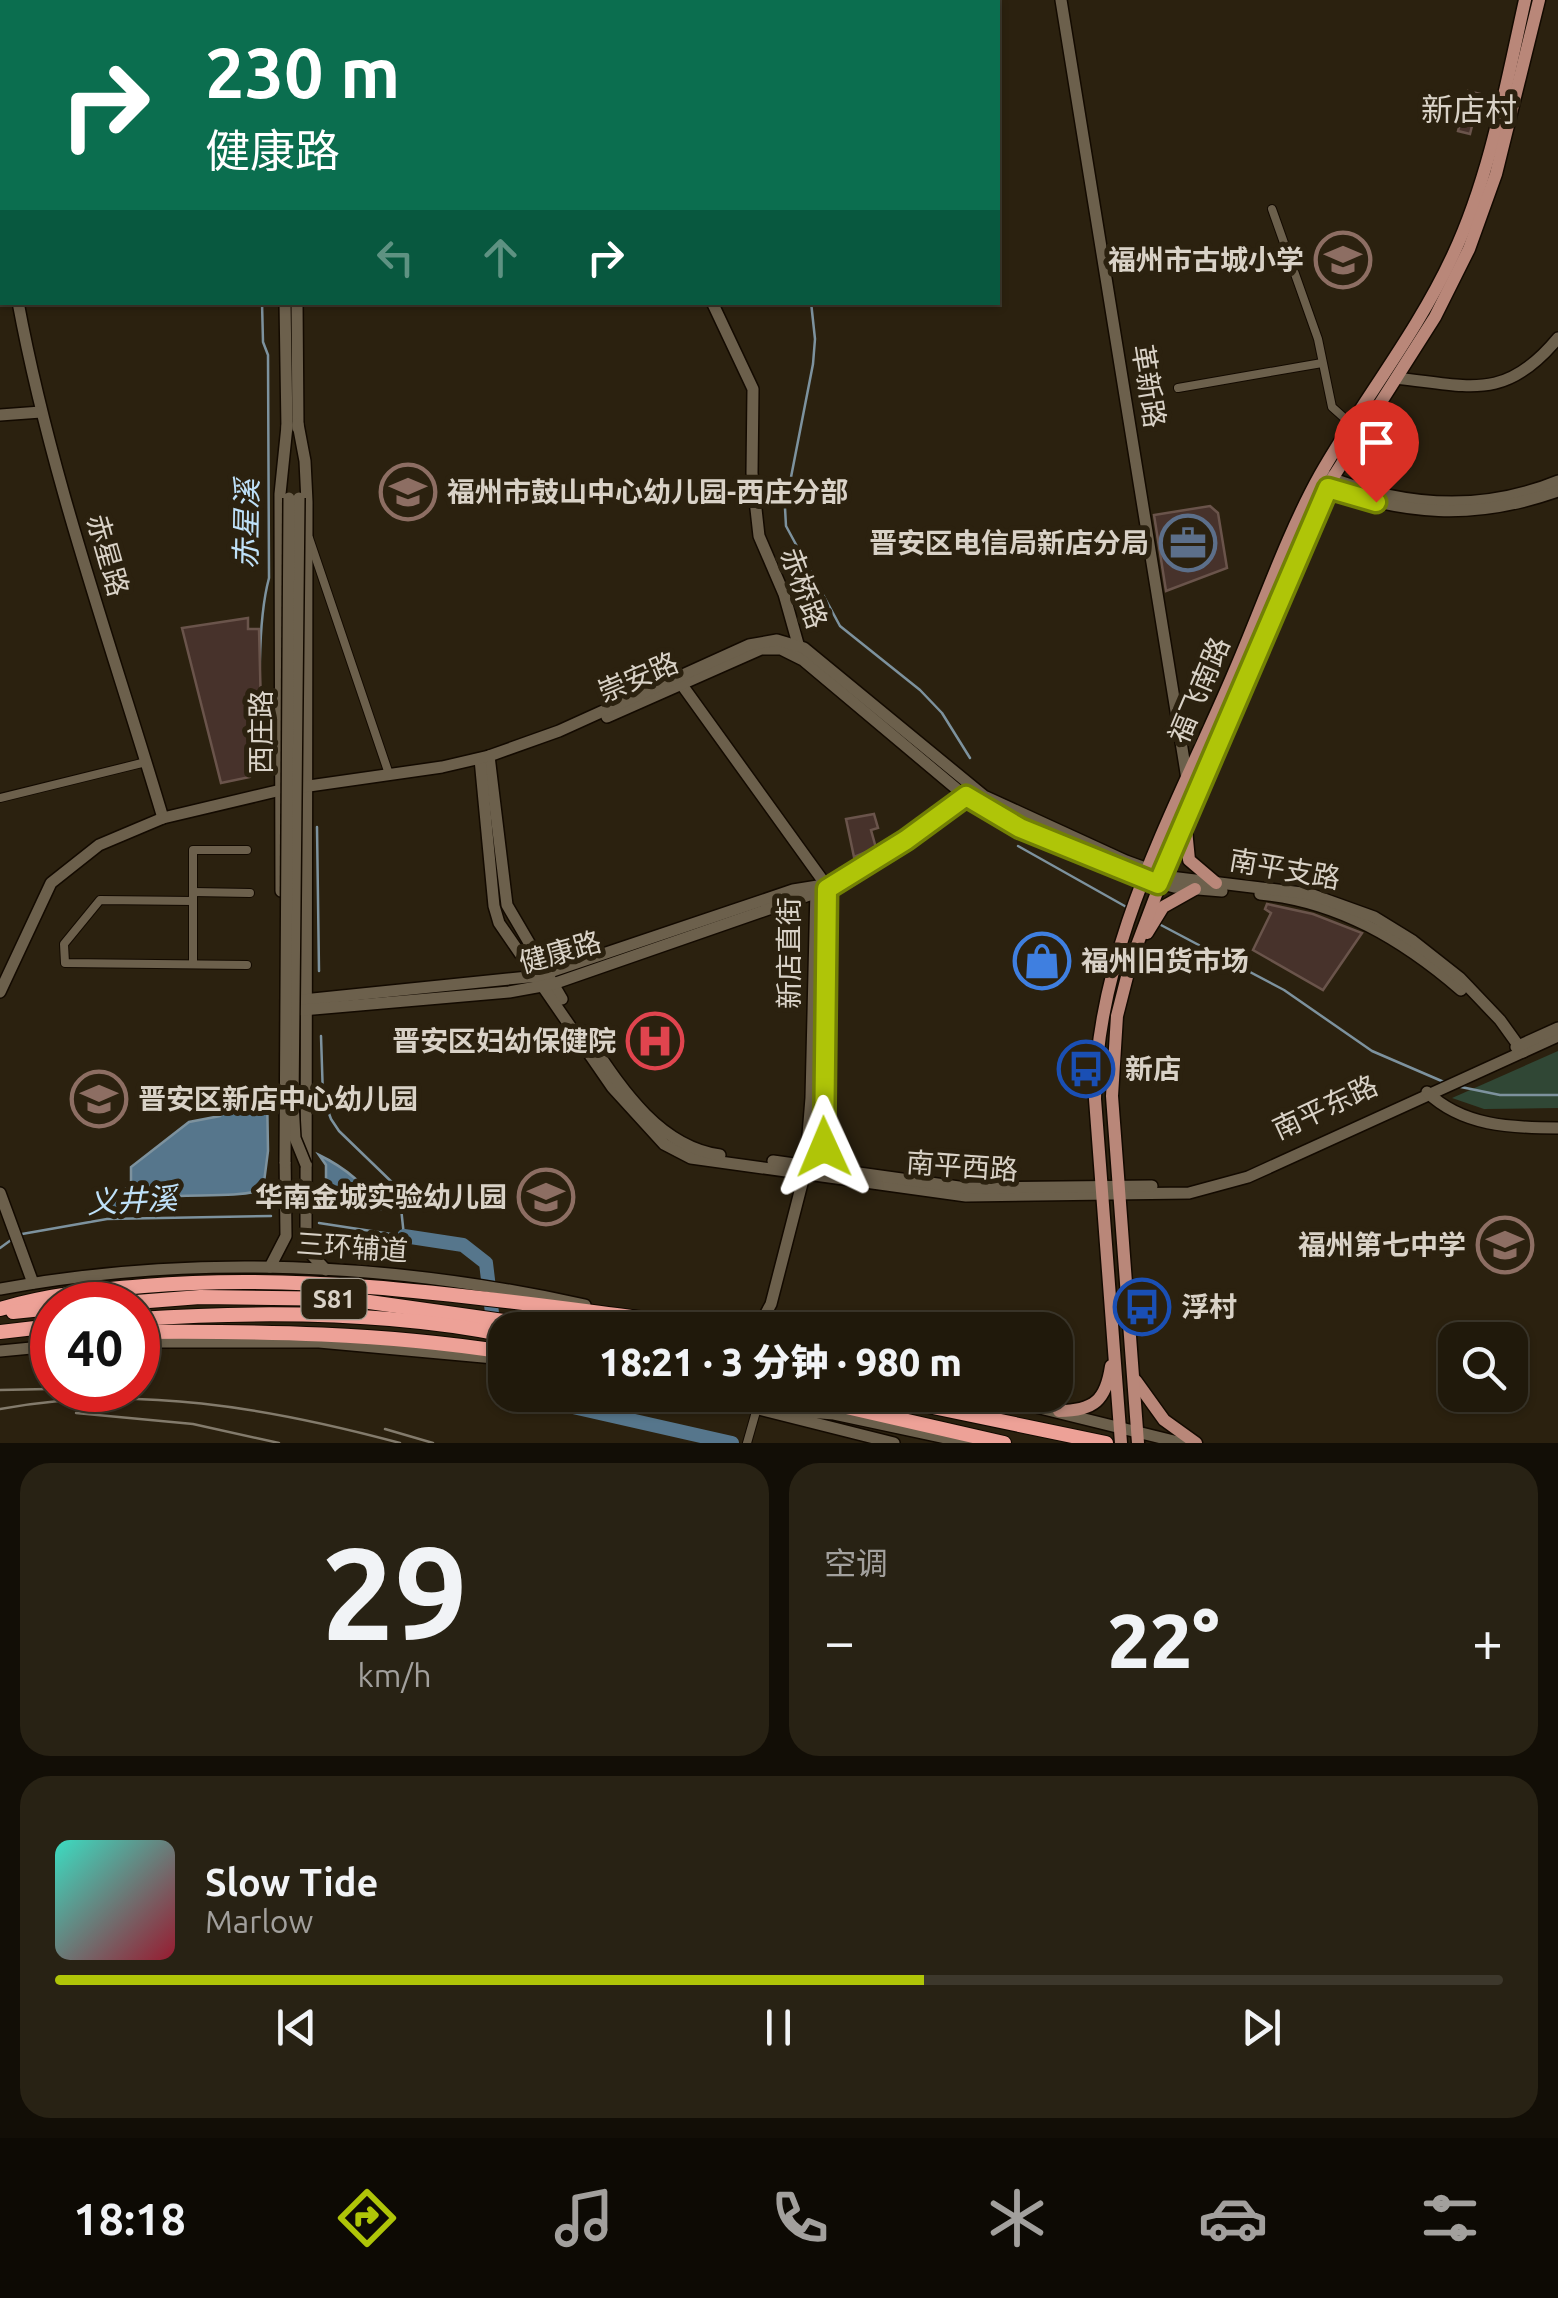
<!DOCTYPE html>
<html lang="zh">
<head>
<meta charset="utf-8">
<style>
	body { margin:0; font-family:Ubuntu,"Noto Sans SC",sans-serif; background:#282214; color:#f1f3f6; height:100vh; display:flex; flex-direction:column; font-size:38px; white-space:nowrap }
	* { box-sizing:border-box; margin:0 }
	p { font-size:32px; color:#a2a09d }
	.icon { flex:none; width:55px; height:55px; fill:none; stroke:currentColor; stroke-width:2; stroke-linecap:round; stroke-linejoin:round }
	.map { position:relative; height:1443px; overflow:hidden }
	.side { display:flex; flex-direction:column; gap:20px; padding:20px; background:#120e06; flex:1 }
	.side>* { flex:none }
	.guide { position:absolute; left:0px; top:0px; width:1000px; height:305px; box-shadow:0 2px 8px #0004,0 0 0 2px #3d382c; background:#0b6e4f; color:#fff; overflow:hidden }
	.fabs { position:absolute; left:1438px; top:1322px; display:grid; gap:20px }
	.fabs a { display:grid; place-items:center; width:90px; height:90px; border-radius:20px; background:#20190b; box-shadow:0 2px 8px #0004,0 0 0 2px #3d382c; font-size:50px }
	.speed { position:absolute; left:30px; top:1282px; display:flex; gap:20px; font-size:50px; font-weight:700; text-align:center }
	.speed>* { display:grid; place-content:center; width:130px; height:130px; border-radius:50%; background:#20190b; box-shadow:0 2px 8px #0004,0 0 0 2px #3d382c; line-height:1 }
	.speed .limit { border:15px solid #d22; background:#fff; color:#111 }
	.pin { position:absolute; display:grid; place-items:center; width:85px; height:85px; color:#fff; margin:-102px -42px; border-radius:50% 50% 50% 0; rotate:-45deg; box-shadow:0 0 10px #0007 }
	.pin .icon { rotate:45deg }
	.me { position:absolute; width:110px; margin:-55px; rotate:359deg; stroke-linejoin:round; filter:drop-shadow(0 0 8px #0008) }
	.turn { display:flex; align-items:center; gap:35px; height:210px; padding:0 40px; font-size:45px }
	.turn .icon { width:130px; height:130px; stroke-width:2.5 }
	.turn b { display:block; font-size:70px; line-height:85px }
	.lanes { display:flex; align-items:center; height:95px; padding:0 40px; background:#0003; justify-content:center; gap:50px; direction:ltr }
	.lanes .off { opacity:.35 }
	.big { font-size:75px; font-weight:800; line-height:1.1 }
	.side .widget { flex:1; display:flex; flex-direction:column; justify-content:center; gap:15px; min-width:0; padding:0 35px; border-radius:30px; background:#282214 }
	.side .dial { align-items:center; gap:0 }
	.dial b { font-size:130px; line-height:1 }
	.song { display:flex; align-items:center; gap:30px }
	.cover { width:120px; height:120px; border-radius:15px; background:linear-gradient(135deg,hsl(170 70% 55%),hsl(350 70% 35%)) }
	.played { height:10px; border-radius:5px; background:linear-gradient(90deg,#afc508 60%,#3d382c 60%) }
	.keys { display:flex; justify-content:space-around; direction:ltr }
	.heat { display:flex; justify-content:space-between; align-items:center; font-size:55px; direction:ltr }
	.side .tiles { flex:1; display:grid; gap:20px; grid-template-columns:1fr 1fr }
	.widget:last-child { grid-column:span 2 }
	.trip { position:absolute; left:488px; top:1312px; width:585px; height:100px; border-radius:30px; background:#20190b; box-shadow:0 2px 8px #0004,0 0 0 2px #3d382c; font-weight:800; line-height:100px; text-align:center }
	.tabs { display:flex; height:160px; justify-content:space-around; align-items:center; background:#0d0a04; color:#a2a09d }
	.tabs .icon { width:70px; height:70px }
	.tabs .on { color:#afc508 }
	.tabs b { font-size:45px; color:#f1f3f6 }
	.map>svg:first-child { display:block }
	.green { fill:#304735 }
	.water { fill:#56768c; stroke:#7d929e; stroke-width:2.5 }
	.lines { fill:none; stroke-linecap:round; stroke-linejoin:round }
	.stream { stroke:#7d929e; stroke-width:2.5 }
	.river { stroke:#56768c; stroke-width:14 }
	.building { fill:#47322b; stroke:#6a544b; stroke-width:2.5 }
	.street-casing { stroke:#130a00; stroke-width:10 }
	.secondary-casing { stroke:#130a00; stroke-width:14 }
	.primary-casing { stroke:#130a00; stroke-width:15 }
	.highway-casing { stroke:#130a00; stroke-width:16 }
	.street { stroke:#6c604c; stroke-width:8 }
	.secondary { stroke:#6c604c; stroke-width:11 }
	.primary { stroke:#b98779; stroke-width:12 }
	.highway { stroke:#eda197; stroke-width:14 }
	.rail { stroke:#837b6c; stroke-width:2.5 }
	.secondary-bridge-casing { stroke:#130a00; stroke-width:14; stroke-linecap:butt }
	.secondary-bridge { stroke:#6c604c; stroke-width:11 }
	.route-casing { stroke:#728005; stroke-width:25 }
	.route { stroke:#afc508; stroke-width:18 }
	.labels { text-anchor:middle; stroke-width:10; stroke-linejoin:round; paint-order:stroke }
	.shield { fill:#2b210f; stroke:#a59d90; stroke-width:2.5 }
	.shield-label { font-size:25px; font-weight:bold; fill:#d9d2c7 }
	.poi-label { font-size:28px; font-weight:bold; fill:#d9d2c7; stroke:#2b210f; text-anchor:end }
	.street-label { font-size:28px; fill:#d9d2c7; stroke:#2b210f }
	.water-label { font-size:30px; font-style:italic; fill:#bfe1f9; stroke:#2b210f }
	.quarter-label { font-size:32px; fill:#d9d2c7; stroke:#2b210f }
</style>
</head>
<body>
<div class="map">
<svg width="1558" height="1443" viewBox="0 0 1558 1443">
	<rect width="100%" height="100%" fill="#2b210f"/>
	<!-- green -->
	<path class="green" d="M 1558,1051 L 1558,1108 L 1484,1109 L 1452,1098 Z"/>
	<!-- water -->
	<g class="water">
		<path d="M 250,1087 L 267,1090 L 268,1151 L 263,1190 C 219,1202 151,1186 117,1211 L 105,1203 L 131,1185 L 131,1167 L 189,1122 L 220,1116 Z"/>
		<path d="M 319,1155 C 344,1167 366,1185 381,1209 L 372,1212 L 367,1207 L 316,1195 L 316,1189 L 326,1181 L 326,1165 Z"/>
	</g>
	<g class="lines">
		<!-- stream -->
		<g class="stream">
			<path d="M 227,0 L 227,2"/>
			<path d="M 824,2 L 825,0"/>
			<path d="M 262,302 L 263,342 L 268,355 L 269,578 C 258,619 257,704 265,747"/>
			<path d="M 811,302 L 815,339 L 813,364 L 785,508 L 786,526 L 840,626 L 920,690 L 942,713 L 970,758"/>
			<path d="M 317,827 L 319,971"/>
			<path d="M 1018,846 L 1130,909"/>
			<path d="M 1159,924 L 1284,990 L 1372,1051 L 1444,1082"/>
			<path d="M 1461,1087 L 1500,1095 L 1558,1095"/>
			<path d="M 319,1223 L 404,1236 L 399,1189 L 339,1131 L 331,1119 L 323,1097 L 321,1036"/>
			<path d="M 22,1234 L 107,1219 L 271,1216"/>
			<path d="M 0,1248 L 11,1240"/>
		</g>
		<!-- river -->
		<g class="river">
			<path d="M 404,1236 L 463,1245 L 486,1263 L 499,1371 L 505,1382"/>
			<path d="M 520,1395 L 732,1443"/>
		</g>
	</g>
	<!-- building -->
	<g class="building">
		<path d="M 1468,91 L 1480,94 L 1470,134 L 1458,131 Z"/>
		<path d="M 1210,506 L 1218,513 L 1227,568 L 1166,591 L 1154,515 Z"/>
		<path d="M 248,618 L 248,629 L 259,629 L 262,749 L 250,777 L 221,783 L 182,628 Z"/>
		<path d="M 874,814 L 878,828 L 871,830 L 876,848 L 854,857 L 846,819 Z"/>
		<path d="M 1267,904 L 1313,914 L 1362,933 L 1323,990 L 1253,950 L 1271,913 L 1265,909 Z"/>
	</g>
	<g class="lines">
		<!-- street casing -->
		<g class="street-casing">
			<g id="street">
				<path d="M 707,0 L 708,2"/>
				<path d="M 1272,209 L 1318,339 L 1332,407 L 1351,424"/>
				<path d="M 1178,388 L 1322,363"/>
				<path d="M 309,538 L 389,774"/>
				<path d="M 0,798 L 146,762"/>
				<path d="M 193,892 L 250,893"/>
				<path d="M 193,901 L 100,900 L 64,944 L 65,963 L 247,965"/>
				<path d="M 193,964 L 193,850 L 247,850"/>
				<path d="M 747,1443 L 757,1408"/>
			</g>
		</g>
		<!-- secondary casing -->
		<g class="secondary-casing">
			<g id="secondary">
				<path d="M 247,0 L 248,2"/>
				<path d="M 260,0 L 260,2"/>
				<path d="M 618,0 L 619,2"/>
				<path d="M 1061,0 L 1187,779"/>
				<path d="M 18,2 L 18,0"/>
				<path d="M 0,217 L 2,217"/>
				<path d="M 18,302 C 51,479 112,647 163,818"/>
				<path d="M 285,302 L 287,429"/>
				<path d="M 297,302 L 298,428"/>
				<path d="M 712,302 L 753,389 L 752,473 L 759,536 L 784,594 L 800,651"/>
				<path d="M 1396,378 C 1470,386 1505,402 1558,338"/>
				<path d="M 0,415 L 41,412"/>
				<path d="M 298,424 L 305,461 L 307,502 L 306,1236 L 310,1253 L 326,1270"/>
				<path d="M 1324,475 C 1402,507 1480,513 1558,481"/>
				<path d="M 1320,485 C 1404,515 1473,521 1558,491"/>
				<path d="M 682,685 L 826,885 L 823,1147 L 812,1167"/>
				<path d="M 607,717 L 761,649 L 781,649 L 803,660 L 965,796 L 1002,819 L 1144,879 L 1174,887 L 1222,891"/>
				<path d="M 489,756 L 507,905 L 562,999"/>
				<path d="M 480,759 L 494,906 L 499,923 L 612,1087 L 664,1144 L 691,1158 L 966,1196 L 1189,1193 L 1248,1177 L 1558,1036"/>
				<path d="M 281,891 L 280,494 L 287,426"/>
				<path d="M 1260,894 C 1338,901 1403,940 1461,990"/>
				<path d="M 0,992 L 51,883 L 99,845 L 163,818 L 281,790 L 442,767 L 489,756 L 559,731 L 749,645 L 777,640 L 804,648 L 984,796 L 1126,861 L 1170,877 L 1310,894 L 1374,917 L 1413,941 L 1460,978 L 1500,1020 L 1523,1052"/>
				<path d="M 303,1000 L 538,976 L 793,890 L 824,885"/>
				<path d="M 302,1010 L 509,992 L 553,984 L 838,885 L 951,809 L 970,791"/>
				<path d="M 583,1031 C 617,1081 655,1146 720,1155"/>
				<path d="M 1516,1047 L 1558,1028"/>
				<path d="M 1427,1092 C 1462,1126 1511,1128 1558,1128"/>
				<path d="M 773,1161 L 966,1188 L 1152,1186"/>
				<path d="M 0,1193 L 33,1283"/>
				<path d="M 270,1267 L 286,1236 L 285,1154"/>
				<path d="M 0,1289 C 193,1253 394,1263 585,1305"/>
				<path d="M 633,1316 L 697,1330"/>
				<path d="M 757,1330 L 771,1304 L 805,1172 L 811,1098 L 816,889"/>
				<path d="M 138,1342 L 319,1342 L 505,1359"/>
				<path d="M 0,1351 L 52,1346"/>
				<path d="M 703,1395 L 894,1443"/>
				<path d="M 987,1395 L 1182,1443"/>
				<path d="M 757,1408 L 834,1414 L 969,1443"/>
			</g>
		</g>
		<!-- primary casing -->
		<g class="primary-casing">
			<g id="primary">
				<path d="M 1186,829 L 1189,860 L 1216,883"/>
				<path d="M 1147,933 L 1163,907 L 1195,889"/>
				<path d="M 1136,1381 L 1164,1420 L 1196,1443"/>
				<path d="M 1059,1411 C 1094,1411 1106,1400 1111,1366"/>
				<path d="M 1121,1443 L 1095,1099 C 1096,949 1174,812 1232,677 C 1261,611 1285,538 1320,475 C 1362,401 1417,333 1453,255 C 1490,176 1506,85 1525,0"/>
				<path d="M 1138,1443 L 1112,1096 L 1117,1016 L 1131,961 L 1187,813 L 1332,479 L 1435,317 L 1469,249 L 1496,174 L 1539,0"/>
			</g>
		</g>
		<!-- highway casing -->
		<g class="highway-casing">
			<g id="highway">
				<path d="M 98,1305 L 200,1297 L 348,1299 L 568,1330"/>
				<path d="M 0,1309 C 47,1295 94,1290 144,1286 C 311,1272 475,1297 640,1318"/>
				<path d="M 13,1312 L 52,1308"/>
				<path d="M 138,1319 C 258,1311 386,1311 505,1335"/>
				<path d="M 0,1332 L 52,1326"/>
				<path d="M 138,1332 C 261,1331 383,1333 505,1352"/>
				<path d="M 794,1395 L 1004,1443"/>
				<path d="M 875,1395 L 1106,1443"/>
			</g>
		</g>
		<!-- street -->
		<use href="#street" class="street"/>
		<!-- secondary -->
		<use href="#secondary" class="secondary"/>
		<!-- primary -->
		<use href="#primary" class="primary"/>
		<!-- highway -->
		<use href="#highway" class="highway"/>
		<!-- rail -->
		<g class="rail">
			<path d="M 0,1390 L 48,1389"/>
			<path d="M 0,1409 C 134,1384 270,1408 400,1443"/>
			<path d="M 76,1413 L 193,1424 L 279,1443"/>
			<path d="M 385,1429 L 433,1443"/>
		</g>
		<!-- secondary-bridge casing -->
		<g class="secondary-bridge-casing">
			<g id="secondary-bridge">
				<path d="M 299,498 L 293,1103 L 295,1138 L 306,1165"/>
				<path d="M 285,1162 L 289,498"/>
			</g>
		</g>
		<!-- secondary-bridge -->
		<use href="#secondary-bridge" class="secondary-bridge"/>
	</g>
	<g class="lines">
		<!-- route casing -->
		<g class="route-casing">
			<path id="route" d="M 824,1147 L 827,889 L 906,840 L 966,796 L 1020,828 L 1158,884 L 1328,488 L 1376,502"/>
		</g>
		<!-- route -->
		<use href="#route" class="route"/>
	</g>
	<!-- icons -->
	<defs>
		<g id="school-ring" transform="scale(2.875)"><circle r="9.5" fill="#2b210f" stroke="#8d6e63" stroke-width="1.5"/><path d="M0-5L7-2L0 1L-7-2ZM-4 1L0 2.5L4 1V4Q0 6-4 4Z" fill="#8d6e63"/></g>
		<g id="office-ring" transform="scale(2.875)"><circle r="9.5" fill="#2b210f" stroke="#5c6f8a" stroke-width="1.5"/><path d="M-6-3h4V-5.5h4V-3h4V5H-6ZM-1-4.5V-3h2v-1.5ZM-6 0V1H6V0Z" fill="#5c6f8a"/></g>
		<g id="shop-ring" transform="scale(2.875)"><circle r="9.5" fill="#2b210f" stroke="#3f7fe0" stroke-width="1.5"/><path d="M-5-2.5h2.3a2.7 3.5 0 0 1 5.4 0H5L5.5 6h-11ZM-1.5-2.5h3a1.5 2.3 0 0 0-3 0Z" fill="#3f7fe0"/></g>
		<g id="hospital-ring" transform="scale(2.875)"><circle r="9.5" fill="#2b210f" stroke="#e0444e" stroke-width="1.5"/><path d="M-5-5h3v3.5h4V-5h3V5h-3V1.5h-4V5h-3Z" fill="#e0444e"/></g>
		<g id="bus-ring" transform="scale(2.875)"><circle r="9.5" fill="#2b210f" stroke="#1a4fb4" stroke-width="1.5"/><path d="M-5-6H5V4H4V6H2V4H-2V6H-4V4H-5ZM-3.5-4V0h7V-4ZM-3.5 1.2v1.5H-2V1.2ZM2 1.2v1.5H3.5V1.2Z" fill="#1a4fb4"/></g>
	</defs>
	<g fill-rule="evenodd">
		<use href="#school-ring" x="1343" y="260"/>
		<use href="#school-ring" x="408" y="492"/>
		<use href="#office-ring" x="1188" y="543"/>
		<use href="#shop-ring" x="1042" y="961"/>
		<use href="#hospital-ring" x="655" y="1041"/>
		<use href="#bus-ring" x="1086" y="1069"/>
		<use href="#school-ring" x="99" y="1099"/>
		<use href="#school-ring" x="546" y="1197"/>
		<use href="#school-ring" x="1505" y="1245"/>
		<use href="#bus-ring" x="1142" y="1307"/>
	</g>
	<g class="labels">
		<!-- shield labels -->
		<rect class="shield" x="301.5" y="1279" width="65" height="40" rx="8"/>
		<g class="shield-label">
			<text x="334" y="1308">S81</text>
		</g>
		<!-- poi labels -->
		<g class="poi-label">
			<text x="1304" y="270">福州市古城小学</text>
			<text x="447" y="502" text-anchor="start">福州市鼓山中心幼儿园-西庄分部</text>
			<text x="1149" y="553">晋安区电信局新店分局</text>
			<text x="1081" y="971" text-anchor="start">福州旧货市场</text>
			<text x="616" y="1051">晋安区妇幼保健院</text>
			<text x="1125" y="1079" text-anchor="start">新店</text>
			<text x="138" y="1109" text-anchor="start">晋安区新店中心幼儿园</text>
			<text x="507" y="1207">华南金城实验幼儿园</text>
			<text x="1466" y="1255">福州第七中学</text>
			<text x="1181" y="1317" text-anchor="start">浮村</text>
		</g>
		<!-- street labels -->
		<g class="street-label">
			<text transform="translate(1149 386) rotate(81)" y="10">革新路</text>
			<text transform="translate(108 555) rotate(74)" y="10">赤星路</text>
			<text transform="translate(804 588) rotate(70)" y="10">赤桥路</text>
			<text transform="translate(638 677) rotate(-23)" y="10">崇安路</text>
			<text transform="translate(1199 690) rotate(-67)" y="10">福飞南路</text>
			<text transform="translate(261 732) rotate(-90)" y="10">西庄路</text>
			<text transform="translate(1285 869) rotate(10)" y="10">南平支路</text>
			<text transform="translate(560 952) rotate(-16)" y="10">健康路</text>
			<text transform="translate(789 953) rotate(-90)" y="10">新店直街</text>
			<text transform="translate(1325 1107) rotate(-25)" y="10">南平东路</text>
			<text transform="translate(962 1166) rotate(4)" y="10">南平西路</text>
			<text transform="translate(352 1247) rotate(4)" y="10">三环辅道</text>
		</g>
		<!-- water labels -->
		<g class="water-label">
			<text transform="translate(247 524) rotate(-89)" y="10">赤星溪</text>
			<text transform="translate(132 1201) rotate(-3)" y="10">义井溪</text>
		</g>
		<!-- quarter labels -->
		<g class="quarter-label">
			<text x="1469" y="121">新店村</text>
		</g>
	</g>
</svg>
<div class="fabs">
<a><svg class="icon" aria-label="search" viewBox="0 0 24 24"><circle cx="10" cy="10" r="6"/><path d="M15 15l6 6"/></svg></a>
</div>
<div class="speed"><div class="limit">40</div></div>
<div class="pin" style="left:1376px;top:502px;background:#d93025"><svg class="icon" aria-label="arrive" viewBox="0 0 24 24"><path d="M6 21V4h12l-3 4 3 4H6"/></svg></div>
<svg class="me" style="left:824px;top:1147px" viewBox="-20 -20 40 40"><path d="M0-17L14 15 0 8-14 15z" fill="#afc508" stroke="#fff" stroke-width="4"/></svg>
<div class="trip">18:21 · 3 分钟 · 980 m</div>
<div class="guide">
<div class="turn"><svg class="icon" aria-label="right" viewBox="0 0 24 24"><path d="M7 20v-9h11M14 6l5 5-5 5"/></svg><div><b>230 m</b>健康路</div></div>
<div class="lanes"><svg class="icon off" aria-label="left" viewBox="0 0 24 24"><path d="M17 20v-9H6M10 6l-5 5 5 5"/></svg><svg class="icon off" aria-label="ahead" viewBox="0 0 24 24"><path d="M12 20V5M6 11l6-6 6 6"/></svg><svg class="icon" aria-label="right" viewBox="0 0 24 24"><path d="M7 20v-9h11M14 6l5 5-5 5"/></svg></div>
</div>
</div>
<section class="side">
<div class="tiles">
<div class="widget dial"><b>29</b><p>km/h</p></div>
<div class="widget"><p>空调</p>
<div class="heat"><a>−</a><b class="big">22°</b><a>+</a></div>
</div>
<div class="widget">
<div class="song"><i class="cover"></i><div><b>Slow Tide</b><p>Marlow</p></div></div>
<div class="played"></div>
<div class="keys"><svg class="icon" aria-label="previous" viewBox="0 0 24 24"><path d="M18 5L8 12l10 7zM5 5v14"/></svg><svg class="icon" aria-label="pause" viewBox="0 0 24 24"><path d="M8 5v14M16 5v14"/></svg><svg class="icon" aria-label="next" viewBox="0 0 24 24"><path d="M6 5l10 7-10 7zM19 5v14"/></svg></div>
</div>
</div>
</section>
<nav class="tabs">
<b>18:18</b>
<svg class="icon on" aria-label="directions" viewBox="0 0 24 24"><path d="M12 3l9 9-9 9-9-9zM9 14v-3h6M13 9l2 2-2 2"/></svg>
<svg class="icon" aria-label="music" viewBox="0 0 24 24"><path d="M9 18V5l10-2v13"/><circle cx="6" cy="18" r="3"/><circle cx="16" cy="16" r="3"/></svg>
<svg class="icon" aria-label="phone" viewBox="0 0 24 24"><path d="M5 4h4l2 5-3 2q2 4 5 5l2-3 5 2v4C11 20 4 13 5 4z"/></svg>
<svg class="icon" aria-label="climate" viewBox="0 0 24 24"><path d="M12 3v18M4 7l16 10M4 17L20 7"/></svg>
<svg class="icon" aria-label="car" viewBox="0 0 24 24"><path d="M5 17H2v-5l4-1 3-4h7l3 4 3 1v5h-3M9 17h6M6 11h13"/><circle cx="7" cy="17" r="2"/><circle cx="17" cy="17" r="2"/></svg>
<svg class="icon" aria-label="filters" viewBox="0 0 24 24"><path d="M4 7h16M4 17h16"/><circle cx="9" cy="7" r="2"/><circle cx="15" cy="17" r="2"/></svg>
</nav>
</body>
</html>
